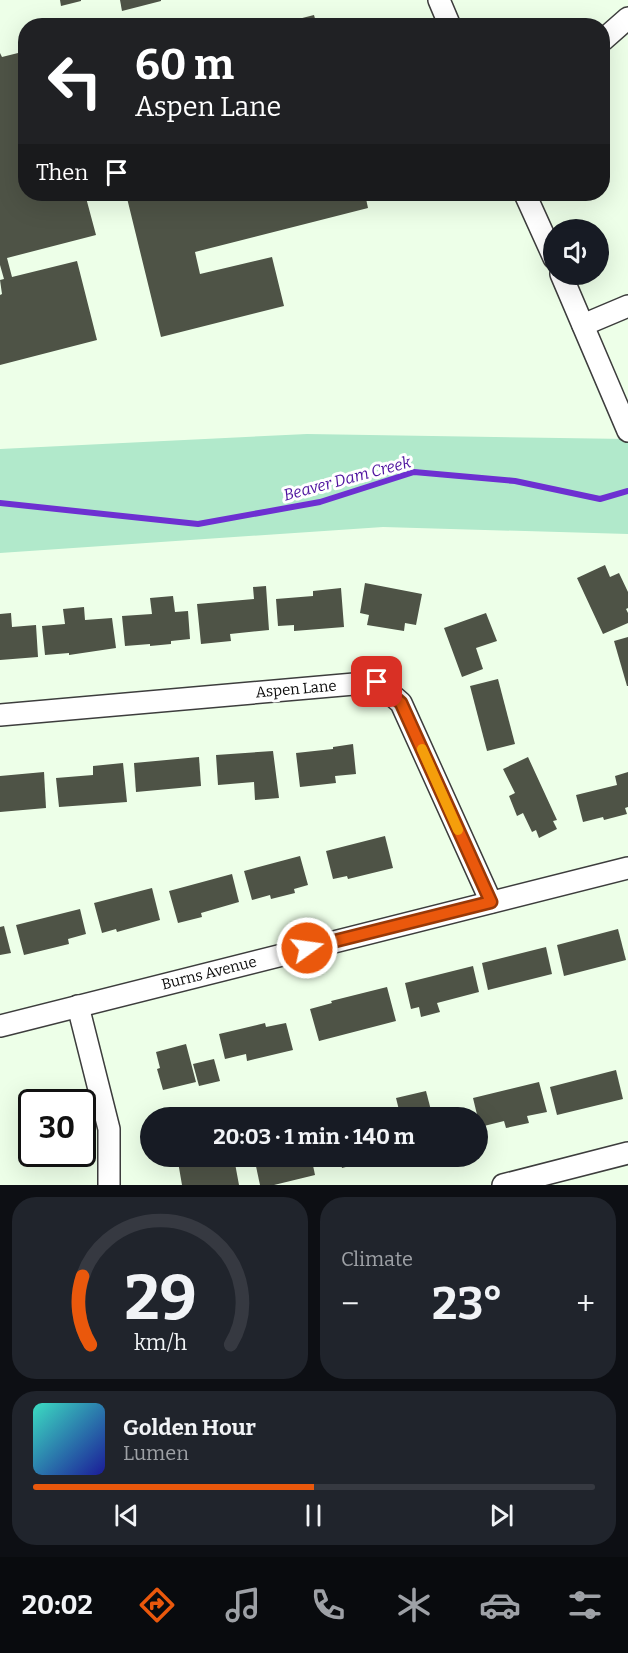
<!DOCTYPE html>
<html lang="en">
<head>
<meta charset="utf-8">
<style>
	body { margin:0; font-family:Bitter,serif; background:#20242c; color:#f1f3f6; height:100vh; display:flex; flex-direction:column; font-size:22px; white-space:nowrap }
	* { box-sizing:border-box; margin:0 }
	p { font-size:20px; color:#9ea1a6 }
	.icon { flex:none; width:33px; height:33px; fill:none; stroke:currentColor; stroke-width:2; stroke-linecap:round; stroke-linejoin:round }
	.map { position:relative; height:1185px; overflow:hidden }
	.details { display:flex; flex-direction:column; gap:12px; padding:12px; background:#0d0f14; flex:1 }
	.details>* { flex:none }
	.hud { position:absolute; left:18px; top:18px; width:592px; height:183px; border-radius:24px; box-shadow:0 6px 24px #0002; background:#202124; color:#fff; overflow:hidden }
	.controls { position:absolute; left:543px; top:219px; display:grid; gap:12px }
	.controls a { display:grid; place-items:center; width:66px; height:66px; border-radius:50%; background:#171b24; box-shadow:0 6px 24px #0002; font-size:30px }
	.speed { position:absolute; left:18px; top:1089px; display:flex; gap:12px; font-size:30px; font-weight:700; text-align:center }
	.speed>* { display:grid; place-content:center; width:78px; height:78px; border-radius:50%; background:#171b24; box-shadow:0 6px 24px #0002; line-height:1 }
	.speed .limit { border:3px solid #111; border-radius:9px; background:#fff; color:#111 }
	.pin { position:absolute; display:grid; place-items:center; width:51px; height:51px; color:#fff; margin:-26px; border-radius:12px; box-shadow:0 3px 9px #0006 }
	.me { position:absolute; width:66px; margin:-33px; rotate:76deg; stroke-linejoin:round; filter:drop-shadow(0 0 4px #0008) }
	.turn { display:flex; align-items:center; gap:21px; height:126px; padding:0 18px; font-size:27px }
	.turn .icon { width:78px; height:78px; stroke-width:2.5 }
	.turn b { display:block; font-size:42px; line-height:51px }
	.then { display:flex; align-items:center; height:57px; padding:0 18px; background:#0003; gap:12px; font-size:22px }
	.big { font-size:45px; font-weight:700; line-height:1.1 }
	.details .card { flex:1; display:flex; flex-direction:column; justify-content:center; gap:9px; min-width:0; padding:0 21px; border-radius:24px; background:#20242c }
	.details .dial { align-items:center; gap:0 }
	.dial svg { height:156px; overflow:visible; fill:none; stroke:#363941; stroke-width:7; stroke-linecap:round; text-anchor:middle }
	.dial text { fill:#f1f3f6; stroke:none }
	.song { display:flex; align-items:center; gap:18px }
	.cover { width:72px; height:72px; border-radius:9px; background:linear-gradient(135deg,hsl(170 70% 55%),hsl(240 70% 35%)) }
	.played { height:6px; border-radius:3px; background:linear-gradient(90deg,#ea580c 50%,#363941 50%) }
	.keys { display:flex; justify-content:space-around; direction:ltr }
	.heat { display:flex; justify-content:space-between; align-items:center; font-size:33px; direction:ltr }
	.details .tiles { flex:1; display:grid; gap:12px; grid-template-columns:1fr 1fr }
	.card:last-child { grid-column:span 2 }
	.trip { position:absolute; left:140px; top:1107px; width:348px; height:60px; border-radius:30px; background:#171b24; box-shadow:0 6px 24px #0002; font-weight:700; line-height:60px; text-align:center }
	.tab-bar { display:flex; height:96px; justify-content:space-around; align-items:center; background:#090b0e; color:#9ea1a6 }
	.tab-bar .icon { width:42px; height:42px }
	.tab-bar .on { color:#ea580c }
	.tab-bar b { font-size:27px; color:#f1f3f6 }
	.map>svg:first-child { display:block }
	.green { fill:#b1e9cb }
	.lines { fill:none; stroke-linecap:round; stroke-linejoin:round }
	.stream { stroke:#6d30d1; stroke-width:6 }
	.building { fill:#4e5346 }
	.minor-casing { stroke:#3d3d3d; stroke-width:24 }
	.minor { stroke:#fff; stroke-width:21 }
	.route-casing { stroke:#983908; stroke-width:15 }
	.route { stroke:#ea580c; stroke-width:10 }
	.slow { stroke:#f59e0b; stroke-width:10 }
	.labels { text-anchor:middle; stroke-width:6; stroke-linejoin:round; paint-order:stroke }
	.street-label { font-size:15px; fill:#0a0a0a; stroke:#fff }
	.water-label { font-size:16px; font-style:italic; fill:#4d129e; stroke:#fff }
</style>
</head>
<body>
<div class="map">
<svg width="628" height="1185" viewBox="0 0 628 1185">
	<rect width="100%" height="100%" fill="#edffe8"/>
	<!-- green -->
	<path class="green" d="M 307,434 L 628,439 L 628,534 L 383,527 L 0,553 L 0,449 Z"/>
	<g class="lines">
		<!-- stream -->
		<path class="stream" d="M 0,503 L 198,524 L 320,502 L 414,472 L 515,481 L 600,499 L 628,491"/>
	</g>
	<!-- building -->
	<g class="building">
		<path d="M 60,0 L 81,0 L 81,1 L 61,6 Z"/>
		<path d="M 120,0 L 161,0 L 161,1 L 122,11 Z"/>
		<path d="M 314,15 L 317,26 L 276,26 L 275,25 Z"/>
		<path d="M 26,51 L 26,194 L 85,194 L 96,235 L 7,258 L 12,277 L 77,261 L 97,340 L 0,365 L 0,295 L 2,294 L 0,280 L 4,279 L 0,265 L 0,53 L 2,57 Z"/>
		<path d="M 126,194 L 365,194 L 368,208 L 195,252 L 200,274 L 272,257 L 284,306 L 161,337 Z"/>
		<path d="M 605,565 L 610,577 L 619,573 L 628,592 L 628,608 L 626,609 L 628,613 L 628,623 L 603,634 L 577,578 Z"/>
		<path d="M 365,583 L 422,594 L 416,625 L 405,623 L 404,631 L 367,625 L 369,615 L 360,613 Z"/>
		<path d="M 266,586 L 269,630 L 230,634 L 231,641 L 201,644 L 197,604 L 254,599 L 253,587 Z"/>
		<path d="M 341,588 L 344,627 L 294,631 L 294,625 L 278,626 L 276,599 L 313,596 L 313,591 Z"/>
		<path d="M 173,596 L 175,612 L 188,611 L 190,639 L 171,641 L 171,644 L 150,646 L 150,644 L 125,646 L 122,616 L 152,614 L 150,598 Z"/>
		<path d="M 84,607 L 85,620 L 112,618 L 116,648 L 69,655 L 69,653 L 45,655 L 42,626 L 65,624 L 63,609 Z"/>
		<path d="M 11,613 L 12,627 L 36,625 L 38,657 L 0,660 L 0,614 Z"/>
		<path d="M 486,613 L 497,641 L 476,648 L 483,669 L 462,677 L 444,628 Z"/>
		<path d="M 628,637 L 628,686 L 627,686 L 614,641 Z"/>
		<path d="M 498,679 L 515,744 L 487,751 L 470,686 Z"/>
		<path d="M 353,744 L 356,774 L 335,776 L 336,783 L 300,787 L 296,753 L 333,749 L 333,747 Z"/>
		<path d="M 273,751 L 279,798 L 255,800 L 254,782 L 218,785 L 216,755 Z"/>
		<path d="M 199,757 L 201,786 L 136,792 L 134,763 Z"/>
		<path d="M 528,757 L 557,820 L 553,821 L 557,829 L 539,838 L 536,830 L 532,832 L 523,813 L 517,816 L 509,796 L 515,793 L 503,769 Z"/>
		<path d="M 123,763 L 127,802 L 59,807 L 56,778 L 93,775 L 93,766 Z"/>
		<path d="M 44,772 L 46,808 L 0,812 L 0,776 Z"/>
		<path d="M 628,772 L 628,807 L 625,808 L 627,814 L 604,820 L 603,817 L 583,822 L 576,795 L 617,785 L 615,776 Z"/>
		<path d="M 385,836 L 393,868 L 348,879 L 347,876 L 333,879 L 326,851 Z"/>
		<path d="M 300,856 L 308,885 L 294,889 L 295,893 L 271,899 L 270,895 L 252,900 L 244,871 Z"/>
		<path d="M 232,874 L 239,902 L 201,913 L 202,917 L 178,923 L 169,891 Z"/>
		<path d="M 152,888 L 160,920 L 117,932 L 116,929 L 102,933 L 94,903 Z"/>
		<path d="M 80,909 L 86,934 L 68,939 L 69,944 L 24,955 L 16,925 Z"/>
		<path d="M 4,926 L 11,953 L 0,955 L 0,927 Z"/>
		<path d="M 618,929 L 626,960 L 564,976 L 557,945 Z"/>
		<path d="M 546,947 L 552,974 L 488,990 L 482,963 Z"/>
		<path d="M 473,966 L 479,992 L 437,1003 L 440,1012 L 421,1017 L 419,1007 L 411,1009 L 405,983 Z"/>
		<path d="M 387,987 L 396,1021 L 319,1041 L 310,1009 L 332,1003 L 331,1001 Z"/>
		<path d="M 265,1023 L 266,1027 L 286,1023 L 293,1050 L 247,1061 L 246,1054 L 225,1059 L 219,1034 Z"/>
		<path d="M 186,1044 L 196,1082 L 163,1090 L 157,1069 L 160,1068 L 156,1052 Z"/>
		<path d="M 214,1059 L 220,1081 L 199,1086 L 193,1064 Z"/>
		<path d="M 616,1070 L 623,1099 L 557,1115 L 550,1087 Z"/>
		<path d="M 539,1082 L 547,1112 L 527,1116 L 529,1123 L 506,1128 L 504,1121 L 480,1127 L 473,1098 Z"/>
		<path d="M 426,1091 L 433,1118 L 401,1118 L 396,1098 Z"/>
		<path d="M 40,1154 L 52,1154 L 54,1165 L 43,1167 Z"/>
		<path d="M 177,1156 L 207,1156 L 208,1162 L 234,1158 L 239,1185 L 182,1185 Z"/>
		<path d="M 258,1156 L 311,1156 L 315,1175 L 274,1185 L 260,1185 L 254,1157 Z"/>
		<path d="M 339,1156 L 384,1156 L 384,1157 L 342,1168 Z"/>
	</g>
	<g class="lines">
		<!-- minor casing -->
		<g class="minor-casing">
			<g id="minor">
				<path d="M 439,0 L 450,26"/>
				<path d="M 603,40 L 628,18"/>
				<path d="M 525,194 L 554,258"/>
				<path d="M 561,274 L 628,431"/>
				<path d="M 583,325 L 628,306"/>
				<path d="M 0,715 L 377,682 L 401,703 L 491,902"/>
				<path d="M 78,1006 L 109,1129 L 109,1185"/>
				<path d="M 0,1026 L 628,868"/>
				<path d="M 503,1185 L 628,1153"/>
			</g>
		</g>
		<!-- minor -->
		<use href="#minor" class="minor"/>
	</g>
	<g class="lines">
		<!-- route casing -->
		<g class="route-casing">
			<path id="route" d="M 307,948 L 491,902 L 401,703 L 377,682"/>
		</g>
		<!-- route -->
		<use href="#route" class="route"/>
		<!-- slow -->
		<path class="slow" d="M 422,749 L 458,830"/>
	</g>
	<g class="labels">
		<!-- street labels -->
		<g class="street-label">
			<text transform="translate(296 689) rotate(-5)" y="5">Aspen Lane</text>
			<text transform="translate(209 973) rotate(-14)" y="5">Burns Avenue</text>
		</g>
		<!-- water labels -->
		<g class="water-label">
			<text transform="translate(347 478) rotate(-15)" y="6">Beaver Dam Creek</text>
		</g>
	</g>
</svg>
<div class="controls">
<a><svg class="icon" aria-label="sound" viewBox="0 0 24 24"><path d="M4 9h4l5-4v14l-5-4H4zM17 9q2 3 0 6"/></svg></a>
</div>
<div class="speed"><div class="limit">30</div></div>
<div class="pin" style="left:377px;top:682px;background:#d93025"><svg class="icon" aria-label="arrive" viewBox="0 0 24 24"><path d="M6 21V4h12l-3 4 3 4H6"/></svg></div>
<svg class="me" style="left:307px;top:948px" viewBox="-20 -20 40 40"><circle r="17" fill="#ea580c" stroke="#fff" stroke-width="3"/><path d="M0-11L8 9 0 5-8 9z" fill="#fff"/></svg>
<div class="trip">20:03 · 1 min · 140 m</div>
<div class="hud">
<div class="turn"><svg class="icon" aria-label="left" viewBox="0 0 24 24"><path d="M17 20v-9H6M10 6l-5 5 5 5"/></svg><div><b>60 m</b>Aspen Lane</div></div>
<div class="then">Then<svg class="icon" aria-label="arrive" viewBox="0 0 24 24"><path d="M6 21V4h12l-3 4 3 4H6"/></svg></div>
</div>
</div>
<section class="details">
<div class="tiles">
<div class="card dial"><svg viewBox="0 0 100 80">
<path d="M14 69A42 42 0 1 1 86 69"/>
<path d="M14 69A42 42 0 0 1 10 34" stroke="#ea580c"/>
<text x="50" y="56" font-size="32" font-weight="700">29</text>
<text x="50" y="72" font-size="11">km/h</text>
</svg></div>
<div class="card"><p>Climate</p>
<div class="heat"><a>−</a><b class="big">23°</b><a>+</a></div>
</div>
<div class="card">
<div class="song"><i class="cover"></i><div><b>Golden Hour</b><p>Lumen</p></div></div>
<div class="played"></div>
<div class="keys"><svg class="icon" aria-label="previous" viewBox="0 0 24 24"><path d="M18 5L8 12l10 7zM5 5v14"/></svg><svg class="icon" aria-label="pause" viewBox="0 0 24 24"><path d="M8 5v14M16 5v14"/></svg><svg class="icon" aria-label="next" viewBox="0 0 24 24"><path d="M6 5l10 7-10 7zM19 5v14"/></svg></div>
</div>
</div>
</section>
<nav class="tab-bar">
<b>20:02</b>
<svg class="icon on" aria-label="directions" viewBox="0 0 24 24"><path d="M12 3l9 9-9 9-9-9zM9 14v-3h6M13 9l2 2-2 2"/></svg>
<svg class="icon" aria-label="music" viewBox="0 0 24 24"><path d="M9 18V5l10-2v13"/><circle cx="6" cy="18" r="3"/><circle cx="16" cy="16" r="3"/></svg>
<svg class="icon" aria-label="phone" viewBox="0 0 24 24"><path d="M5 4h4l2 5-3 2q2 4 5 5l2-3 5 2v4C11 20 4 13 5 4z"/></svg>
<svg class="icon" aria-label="climate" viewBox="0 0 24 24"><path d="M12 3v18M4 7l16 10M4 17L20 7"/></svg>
<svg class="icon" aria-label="car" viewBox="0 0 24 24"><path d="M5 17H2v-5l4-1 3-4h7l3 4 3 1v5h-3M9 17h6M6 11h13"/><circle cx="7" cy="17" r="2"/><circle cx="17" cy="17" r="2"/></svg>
<svg class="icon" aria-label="filters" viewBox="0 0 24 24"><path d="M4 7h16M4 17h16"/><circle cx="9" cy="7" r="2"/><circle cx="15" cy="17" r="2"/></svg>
</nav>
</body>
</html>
